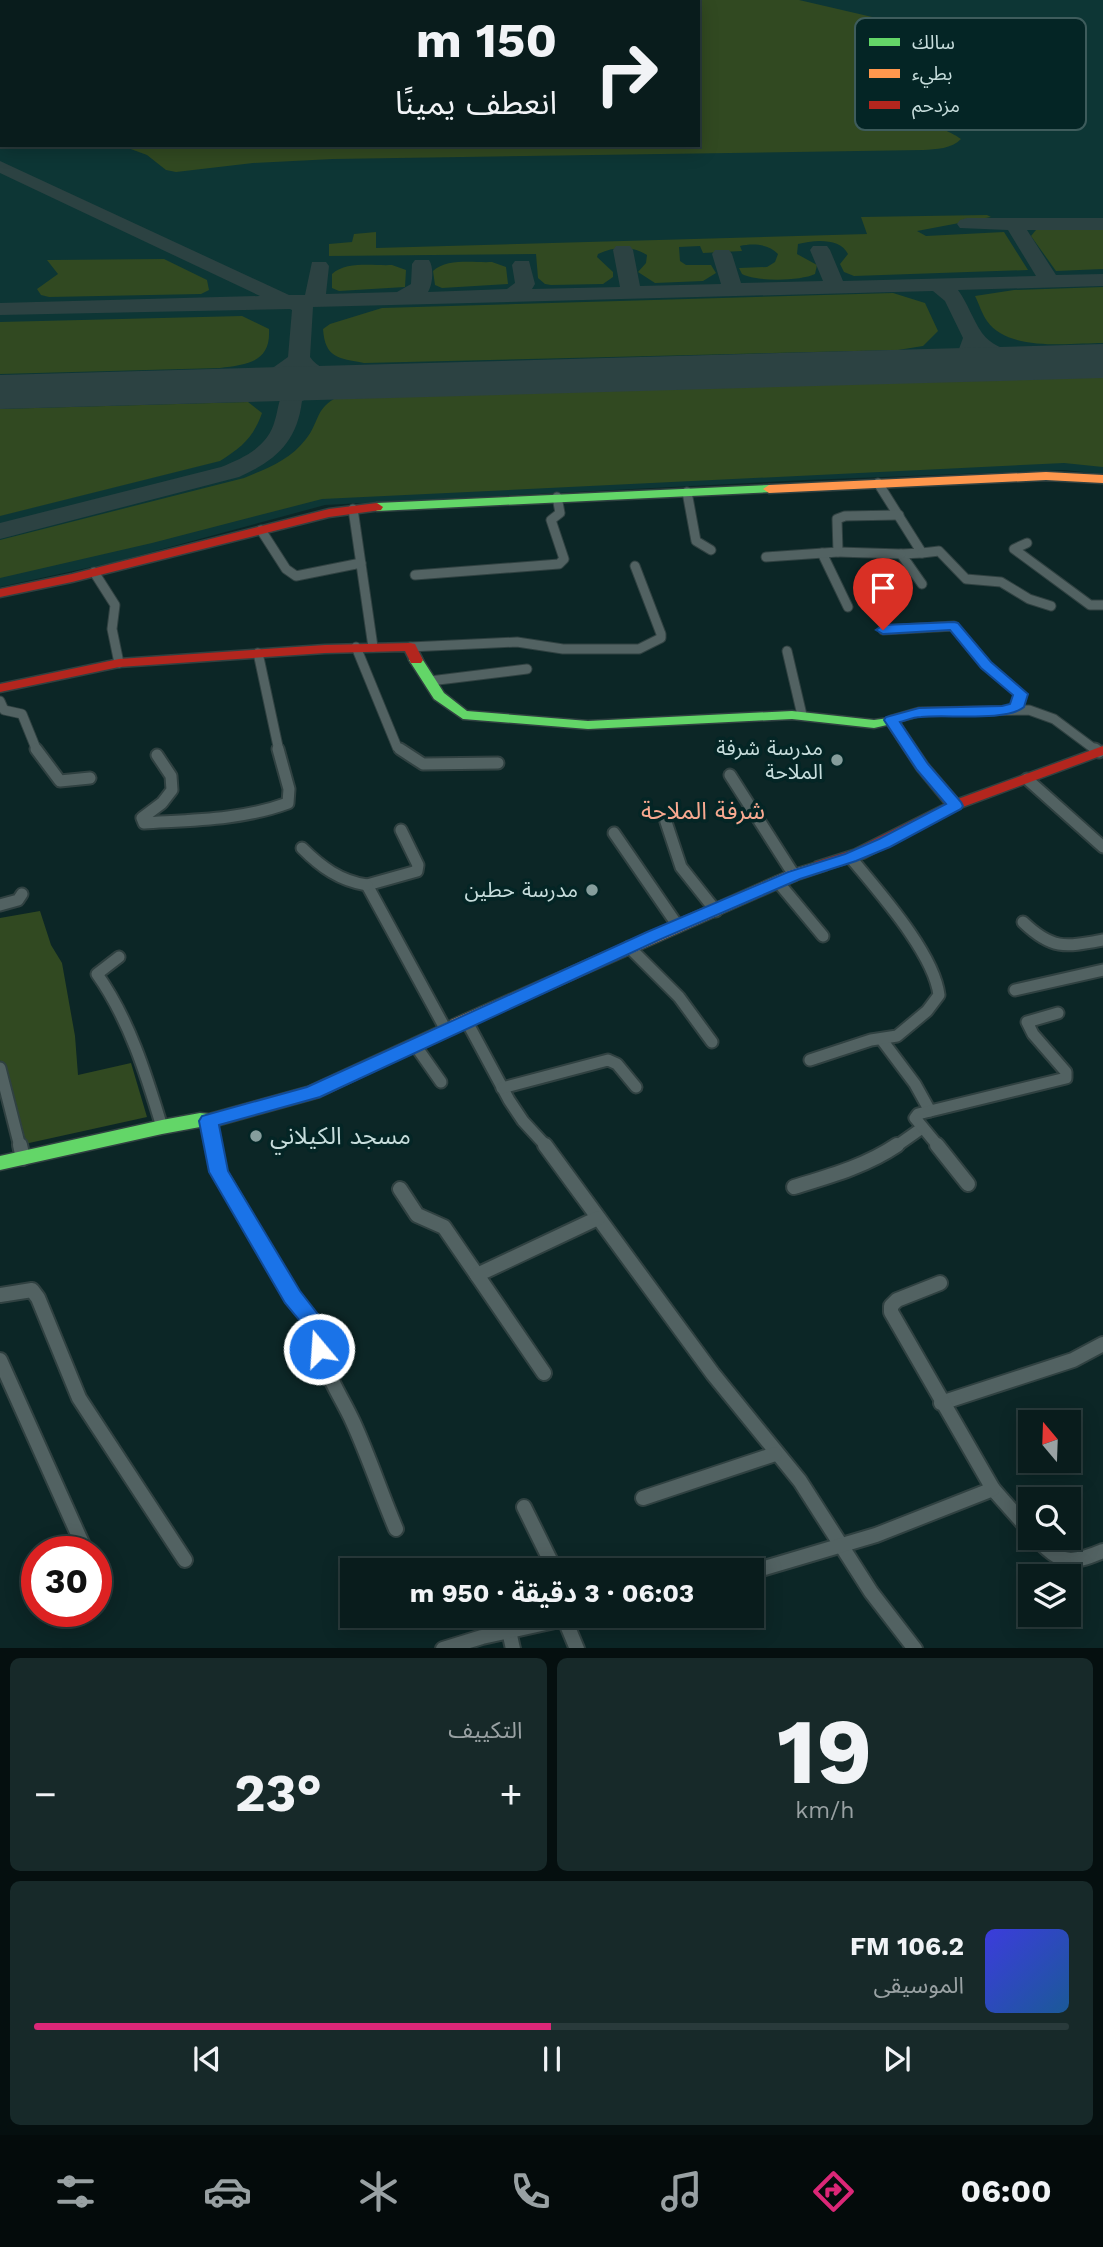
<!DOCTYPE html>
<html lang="ar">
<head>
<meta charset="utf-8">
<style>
	body { margin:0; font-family:"Work Sans","Noto Sans Arabic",sans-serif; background:#172929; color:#f1f3f6; direction:rtl; height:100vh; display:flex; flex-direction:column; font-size:26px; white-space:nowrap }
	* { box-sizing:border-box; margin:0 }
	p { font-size:23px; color:#99a1a3 }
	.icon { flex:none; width:38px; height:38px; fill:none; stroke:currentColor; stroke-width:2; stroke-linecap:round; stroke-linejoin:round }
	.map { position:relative; height:1648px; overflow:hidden; direction:ltr }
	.panel { display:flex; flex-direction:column; gap:10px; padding:10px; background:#050f0f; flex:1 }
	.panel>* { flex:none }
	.top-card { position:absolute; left:0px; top:0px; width:700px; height:147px; box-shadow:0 4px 18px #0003,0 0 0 2px #293a3b; direction:rtl; background:#091c1c; color:#f1f3f6; overflow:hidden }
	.needle { width:46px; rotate:341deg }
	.buttons { position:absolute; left:1018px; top:1410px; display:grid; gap:14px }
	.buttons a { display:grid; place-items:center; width:63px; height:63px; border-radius:0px; background:#091c1c; box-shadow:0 4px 18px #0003,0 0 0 2px #293a3b; font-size:35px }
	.speed { position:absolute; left:21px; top:1536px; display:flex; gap:14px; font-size:35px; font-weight:700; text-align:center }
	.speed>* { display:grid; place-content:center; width:91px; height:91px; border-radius:50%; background:#091c1c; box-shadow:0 4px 18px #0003,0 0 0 2px #293a3b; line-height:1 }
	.speed .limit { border:10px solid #d22; background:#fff; color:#111 }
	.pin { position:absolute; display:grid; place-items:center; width:60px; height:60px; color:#fff; margin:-72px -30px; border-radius:50% 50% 50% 0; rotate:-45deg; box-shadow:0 0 7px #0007 }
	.pin .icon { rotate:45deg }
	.me { position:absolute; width:77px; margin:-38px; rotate:342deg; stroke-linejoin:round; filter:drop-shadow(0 0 5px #0008) }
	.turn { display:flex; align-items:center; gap:24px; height:147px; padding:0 28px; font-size:32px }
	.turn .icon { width:91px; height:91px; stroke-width:2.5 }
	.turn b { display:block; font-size:49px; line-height:60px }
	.big { font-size:52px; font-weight:700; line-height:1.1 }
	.panel .tile { flex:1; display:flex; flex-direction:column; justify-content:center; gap:10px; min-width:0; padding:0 24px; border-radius:10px; background:#172929 }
	.panel .dial { align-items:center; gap:0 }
	.dial b { font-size:91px; line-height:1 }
	.song { display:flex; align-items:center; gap:21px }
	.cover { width:84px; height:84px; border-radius:10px; background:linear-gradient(135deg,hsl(240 70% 55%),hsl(210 70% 35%)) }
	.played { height:7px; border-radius:4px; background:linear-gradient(90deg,#db2777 50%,#293a3b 50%) }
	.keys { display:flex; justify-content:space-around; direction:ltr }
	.heat { display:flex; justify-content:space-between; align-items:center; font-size:38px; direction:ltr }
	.panel .tiles { flex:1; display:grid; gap:10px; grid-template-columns:1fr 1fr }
	.tile:last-child { grid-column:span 2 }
	.trip { position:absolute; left:340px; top:1558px; width:424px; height:70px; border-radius:0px; background:#091c1c; box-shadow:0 4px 18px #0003,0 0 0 2px #293a3b; font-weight:700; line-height:70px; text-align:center; direction:rtl }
	.dock { display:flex; height:112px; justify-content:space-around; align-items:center; background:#040b0b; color:#99a1a3 }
	.dock .icon { width:49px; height:49px }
	.dock .current { color:#db2777 }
	.dock b { font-size:32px; color:#f1f3f6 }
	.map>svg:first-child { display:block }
	.built { fill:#0d3635; fill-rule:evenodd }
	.green { fill:#314921 }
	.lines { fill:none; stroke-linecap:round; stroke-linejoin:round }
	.taxiway { fill:#2c4242; fill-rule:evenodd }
	.runway { fill:#2c4242; fill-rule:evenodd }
	.street-far2-casing { stroke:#304141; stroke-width:11 }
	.street-far1-casing { stroke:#304141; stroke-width:15 }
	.street-casing { stroke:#304141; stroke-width:18 }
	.fast-casing { stroke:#304141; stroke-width:3 }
	.slow-casing { stroke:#304141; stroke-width:3 }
	.jam-casing { stroke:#304141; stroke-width:3 }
	.street-far2 { stroke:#526262; stroke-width:9 }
	.street-far1 { stroke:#526262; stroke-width:11 }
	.street { stroke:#526262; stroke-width:14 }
	.fast { fill:#63d668; fill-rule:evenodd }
	.slow { fill:#ff974d; fill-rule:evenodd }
	.jam { fill:#b3261e; fill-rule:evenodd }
	.route { fill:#1a73e8; stroke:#114b97; stroke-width:2 }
	.poi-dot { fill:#869d9c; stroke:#042525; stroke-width:2.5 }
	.labels { text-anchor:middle; stroke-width:7; stroke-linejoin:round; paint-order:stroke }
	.poi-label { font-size:21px; fill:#c7dddc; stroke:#042525; text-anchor:end }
	.quarter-label { font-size:24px; fill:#f8a990; stroke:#042525 }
	.near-poi-label { font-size:24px; fill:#c7dddc; stroke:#042525; text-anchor:start }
	.key { fill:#042525; stroke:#3e5c5c; stroke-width:2 }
	.key-label { font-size:19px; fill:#c7dddc }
</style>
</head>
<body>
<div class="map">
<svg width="1103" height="1649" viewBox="0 0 1103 1649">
	<rect width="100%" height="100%" fill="#0c2626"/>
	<!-- built -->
	<path class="built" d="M 0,0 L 1103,0 L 1103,474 L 1064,470 L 806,480 L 325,505 L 115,562 L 0,587 ZM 2,2 L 698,2 L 698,145 L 2,145 Z"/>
	<!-- green -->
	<g class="green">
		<path d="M 291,0 L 799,0 L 954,36 L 973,52 L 975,66 L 992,80 L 985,98 L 925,111 C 930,127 949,130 961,139 C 952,149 936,149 923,150 L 333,159 L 253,163 L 176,172 L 166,170 L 147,155 L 120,145 L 698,145 L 698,2 Z"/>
		<path d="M 987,215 L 991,217 L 917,231 L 926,236 L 1004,232 L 1028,270 L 854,276 L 844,272 L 840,264 L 848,254 C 840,237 813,240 798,244 L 797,254 L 817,265 L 815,274 C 801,281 757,282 742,274 L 739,268 L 767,267 L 775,262 L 778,254 C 769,244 753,243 740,246 L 742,251 L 703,253 L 700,246 L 679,247 L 680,261 L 686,265 L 711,265 L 716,273 L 703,281 L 655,283 L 638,272 L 646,263 L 647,255 C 630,245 614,247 598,254 L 597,257 L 613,272 L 613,277 L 603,284 L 551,285 L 545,284 L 538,278 L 536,254 L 329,256 L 329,244 L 352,242 L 354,234 L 376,232 L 376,248 L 867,234 L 861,217 Z"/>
		<path d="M 1103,228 L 1103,269 L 1056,271 L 1031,236 L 1036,230 Z"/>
		<path d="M 164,259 L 207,280 L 209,290 L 201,294 L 49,297 L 41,295 L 37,289 L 58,274 L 47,260 Z"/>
		<path d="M 492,262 L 506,267 L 508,284 L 442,288 L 435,285 L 433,271 C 447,258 474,263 492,262 Z"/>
		<path d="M 392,265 L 406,270 L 405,287 L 339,291 L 332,288 L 332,274 C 346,261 374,266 392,265 Z"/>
		<path d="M 1103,287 L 1103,343 C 1071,343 1008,352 987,321 C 982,314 979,304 975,296 L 1014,290 Z"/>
		<path d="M 893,293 L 925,303 L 938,331 L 923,346 L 898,350 L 364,363 C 338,358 325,358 323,329 L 330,324 L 382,308 Z"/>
		<path d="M 242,316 L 269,329 C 271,363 247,364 220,368 L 0,374 L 0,322 Z"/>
		<path d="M 1103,373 L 1103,467 L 1064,463 L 322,499 L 152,543 L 0,578 L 0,540 L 244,478 C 268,468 290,460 306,439 C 319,423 315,410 334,399 Z"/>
		<path d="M 248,402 L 262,413 C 253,438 242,447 220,461 L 0,516 L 0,409 Z"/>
		<path d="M 40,911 L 51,945 L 62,963 L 75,1036 L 78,1075 L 131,1063 L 147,1117 L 20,1145 L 0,1060 L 0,918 Z"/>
	</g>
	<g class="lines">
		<!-- taxiway -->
		<path class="taxiway" d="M 0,161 L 289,295 L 305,295 L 312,262 L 326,262 L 329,266 L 326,294 L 397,292 L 411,284 L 412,264 L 415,260 L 429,260 C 434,267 433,284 428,292 L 507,289 L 515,283 L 512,265 L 515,261 L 529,261 L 535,284 L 532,289 L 620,287 L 613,250 L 616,246 L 630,246 L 633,250 L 640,286 L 721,284 L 712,254 L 715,250 L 729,250 L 732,254 L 741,283 L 823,281 L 810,250 L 813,246 L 827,246 L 830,250 L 843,281 L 1036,276 L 1008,230 L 960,228 L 957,224 L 960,220 L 967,218 L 1103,218 L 1103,230 L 1027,230 L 1056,275 L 1103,274 L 1103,286 L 958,290 C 968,304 973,320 982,333 C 1000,357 1033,352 1059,358 L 1062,363 L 1059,368 C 1036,373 999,365 979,353 C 969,366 947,375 931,371 L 928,366 L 931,361 L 959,349 L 963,338 L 945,301 L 933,291 L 313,307 L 310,357 C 325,378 354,372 377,377 L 380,382 L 377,387 L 369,389 L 335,386 L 302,401 C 297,442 275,461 239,477 L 0,539 L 0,523 L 221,467 C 245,457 268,447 275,420 C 278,411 278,401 283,393 L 312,380 L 298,372 C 283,383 255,395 236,391 L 233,386 L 236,381 L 267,372 L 288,357 L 292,310 L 290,309 L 0,315 L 0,303 L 260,296 L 0,173 Z"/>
		<!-- runway -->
		<path class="runway" d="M 1103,344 L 1103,378 L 0,409 L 0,375 Z"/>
		<!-- street-far2 casing -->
		<g class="street-far2-casing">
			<g id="street-far2">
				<path d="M 878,483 L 922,553 L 901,554 L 922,584"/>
				<path d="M 687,492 L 696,541 L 711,550"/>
				<path d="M 353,509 L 373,647"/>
				<path d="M 261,530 L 286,569 L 296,576 L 361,563"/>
				<path d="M 1027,543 L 1014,549 L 1090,605 L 1103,605"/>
				<path d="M 838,552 L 901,554"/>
				<path d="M 822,553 L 848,607"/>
				<path d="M 922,553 L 939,551 L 966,579 L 1001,582 L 1029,599 L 1051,606"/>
				<path d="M 766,557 L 838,552 L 837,519 L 845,516 L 899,515"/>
				<path d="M 94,572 L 115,605 L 112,629 L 119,663"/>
				<path d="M 415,575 L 559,564 L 564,559 L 551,520 L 560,513 L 557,497"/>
				<path d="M 883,630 L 954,626 L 986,665 L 1020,694 L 1016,707"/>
				<path d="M 356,647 L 397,747 L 403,751"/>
				<path d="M 410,647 L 517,642 L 563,649 L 639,649 L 661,638 L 661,634 L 635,566"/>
				<path d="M 787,651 L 802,715"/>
				<path d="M 258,653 L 279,751"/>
				<path d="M 430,681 L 527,669"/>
				<path d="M 0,701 L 4,710 L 22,714 L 37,751"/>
				<path d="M 891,720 L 919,712 L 1029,710 L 1054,719 L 1097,751"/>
			</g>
		</g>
		<!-- street-far1 casing -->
		<g class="street-far1-casing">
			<g id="street-far1">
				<path d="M 36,749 L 60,781 L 90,778"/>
				<path d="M 400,749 L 423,764 L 498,763"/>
				<path d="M 1095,749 L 1099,752"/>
				<path d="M 157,755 L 171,776 L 172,790 L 162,803 L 142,818 L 144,823 C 193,820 242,820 288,803 L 289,789 L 278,749"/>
				<path d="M 730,775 L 794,875"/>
				<path d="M 1027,779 L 1103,847"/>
				<path d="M 666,822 L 681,867 L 716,911"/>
				<path d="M 401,830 L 418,865 L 417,871 L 367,885 L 446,1030"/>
				<path d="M 614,833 L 678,926"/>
				<path d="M 302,848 C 321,867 340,881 367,885"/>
				<path d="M 778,882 L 823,936"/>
				<path d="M 0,905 L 18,900 L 22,894"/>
				<path d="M 1023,922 C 1052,950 1065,947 1103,940"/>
				<path d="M 629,947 L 679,997 L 712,1042"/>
				<path d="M 119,957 L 97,974 C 129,1019 146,1074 162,1127"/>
				<path d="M 1015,990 L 1103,970"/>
				<path d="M 466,1020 L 509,1100 L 523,1121 L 547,1147"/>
				<path d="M 882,1040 L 915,1084 L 930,1111"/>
				<path d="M 415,1045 L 441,1082"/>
				<path d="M 810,1060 L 871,1040 L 897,1036 L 927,1011 L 939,995 C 934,953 878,891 851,858"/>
				<path d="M 0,1068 L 20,1147"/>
				<path d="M 502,1088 L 608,1060 L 617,1064 L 636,1087"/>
				<path d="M 209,1121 L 214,1147"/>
				<path d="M 895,1147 L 922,1128"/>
				<path d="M 939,1147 L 915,1118 L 918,1114 L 1066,1078 L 1066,1072 L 1033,1034 L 1027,1022 L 1058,1013"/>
			</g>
		</g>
		<!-- street casing -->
		<g class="street-casing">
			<g id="street">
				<path d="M 20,1145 L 23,1158"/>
				<path d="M 214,1145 L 219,1172 L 293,1297 L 321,1331 C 318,1367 339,1391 353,1422 C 369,1457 381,1494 396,1529"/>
				<path d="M 545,1145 L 713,1374 L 800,1481 L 871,1592 L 915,1649"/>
				<path d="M 937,1145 L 968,1184"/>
				<path d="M 794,1187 C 830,1176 866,1166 897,1145"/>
				<path d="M 400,1189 L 417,1215 L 444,1227 L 477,1275"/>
				<path d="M 0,1295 L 32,1290 L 38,1298 L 79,1398 L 185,1560"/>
				<path d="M 0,1360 L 86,1552"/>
				<path d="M 544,1373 L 477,1275 L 598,1218"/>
				<path d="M 941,1403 L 1073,1360 L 1103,1344"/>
				<path d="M 993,1489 L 1031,1532"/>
				<path d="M 643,1498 L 775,1454"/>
				<path d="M 524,1507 L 555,1570"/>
				<path d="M 1036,1538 C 1061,1564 1070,1565 1103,1551"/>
				<path d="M 751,1572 L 876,1535 L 993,1489 L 891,1312 L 891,1306 L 897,1300 L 940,1283"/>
				<path d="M 96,1575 L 101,1585"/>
				<path d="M 565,1620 L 577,1649"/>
				<path d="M 509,1631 L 513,1649"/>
				<path d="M 443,1649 L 482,1637 L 582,1615"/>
			</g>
		</g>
		<!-- fast casing -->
		<g class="fast-casing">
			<g id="fast">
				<path d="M 769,485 L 773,486 L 773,492 L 377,511 L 371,507 L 377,503 Z"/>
				<path d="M 416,656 L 421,657 L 444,693 L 467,711 L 588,721 L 792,711 L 874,720 L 896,717 L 901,724 L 894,728 L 887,725 L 874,728 L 792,719 L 588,729 L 463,719 L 434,699 L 409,660 Z"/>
				<path d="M 457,1018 L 463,1020 L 466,1024 L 463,1028 L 320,1097 L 209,1128 L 200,1127 L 162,1134 L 0,1170 L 0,1156 L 162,1120 L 200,1113 L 209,1114 L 307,1087 Z"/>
			</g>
		</g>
		<!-- slow casing -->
		<g class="slow-casing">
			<g id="slow">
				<path d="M 1046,472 L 1103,475 L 1103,483 L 1046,480 L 769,493 L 763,489 L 769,485 Z"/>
				<path d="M 821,861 L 829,866 L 827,870 L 800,879 L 463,1028 L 451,1028 L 448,1024 L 451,1020 L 788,871 Z"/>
			</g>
		</g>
		<!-- jam casing -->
		<g class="jam-casing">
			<g id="jam">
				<path d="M 377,503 L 383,507 L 381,510 L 329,517 L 72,582 L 0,597 L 0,589 L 72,574 L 329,509 Z"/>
				<path d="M 410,643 L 415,644 L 423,660 L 421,663 L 411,663 L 405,651 L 325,653 L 119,667 L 0,692 L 0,684 L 119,659 L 325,645 Z"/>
				<path d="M 894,720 L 899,721 L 928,764 L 958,799 L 1103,746 L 1103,755 L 960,808 L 865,858 L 821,871 L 815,870 L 813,866 L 815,862 L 853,850 L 945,804 L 917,770 L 887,724 Z"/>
			</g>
		</g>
		<!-- street-far2 -->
		<use href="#street-far2" class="street-far2"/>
		<!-- street-far1 -->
		<use href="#street-far1" class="street-far1"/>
		<!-- street -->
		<use href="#street" class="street"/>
		<!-- fast -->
		<use href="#fast" class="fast"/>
		<!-- slow -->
		<use href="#slow" class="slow"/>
		<!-- jam -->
		<use href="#jam" class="jam"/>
	</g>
	<!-- route -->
	<path class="route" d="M 954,622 L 958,623 L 991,662 L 1028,694 L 1024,707 C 1007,722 945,714 921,717 C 914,717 907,720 900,722 L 928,764 L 961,802 L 963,806 L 961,809 L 890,847 L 856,861 L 800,879 L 659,940 L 320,1097 L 219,1125 L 228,1171 L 300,1291 L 331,1331 L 327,1355 L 319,1358 L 312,1355 L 309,1349 L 310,1333 L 285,1303 L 209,1172 L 199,1121 L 202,1116 L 307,1087 L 647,932 L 788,872 L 845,854 L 879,839 L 946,804 L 917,770 L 884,720 L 886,717 L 919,708 L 1002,706 L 1010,704 L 1013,695 L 981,668 L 950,630 L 883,634 L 876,630 L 883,625 Z"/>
	<!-- markers -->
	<g class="poi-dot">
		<circle cx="837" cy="760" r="7"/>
		<circle cx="592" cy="890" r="7"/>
		<circle cx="256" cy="1136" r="7"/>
	</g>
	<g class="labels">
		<!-- poi labels -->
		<g class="poi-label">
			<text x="823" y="755">مدرسة شرفة<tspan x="823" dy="24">الملاحة</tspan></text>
			<text x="578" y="897">مدرسة حطين</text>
		</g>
		<!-- quarter labels -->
		<g class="quarter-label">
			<text x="703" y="819">شرفة الملاحة</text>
		</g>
		<!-- near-poi labels -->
		<g class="near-poi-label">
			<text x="270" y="1144">مسجد الكيلاني</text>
		</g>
	</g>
	<!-- legend -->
	<rect x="855" y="18" width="231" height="112" rx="10" class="key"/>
	<rect x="869" y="38" width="31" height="8" fill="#63d668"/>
	<rect x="869" y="69" width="31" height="9" fill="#ff974d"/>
	<rect x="869" y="101" width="31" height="8" fill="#b3261e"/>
	<g class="key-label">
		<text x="912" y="49">سالك</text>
		<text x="912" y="80">بطيء</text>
		<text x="912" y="112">مزدحم</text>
	</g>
</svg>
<div class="buttons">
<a><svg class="needle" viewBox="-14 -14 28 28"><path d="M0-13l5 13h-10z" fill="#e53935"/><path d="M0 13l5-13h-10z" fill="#99a1a3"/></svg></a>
<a><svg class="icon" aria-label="search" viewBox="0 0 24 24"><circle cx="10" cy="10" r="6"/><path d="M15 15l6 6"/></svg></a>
<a><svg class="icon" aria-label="layers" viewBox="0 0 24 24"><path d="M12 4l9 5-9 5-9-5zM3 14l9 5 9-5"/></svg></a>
</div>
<div class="speed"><div class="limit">30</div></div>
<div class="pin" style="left:883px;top:630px;background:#d93025"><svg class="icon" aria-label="arrive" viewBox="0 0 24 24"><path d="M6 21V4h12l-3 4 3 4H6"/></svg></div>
<svg class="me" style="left:319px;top:1349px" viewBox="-20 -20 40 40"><circle r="17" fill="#1a73e8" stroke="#fff" stroke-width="3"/><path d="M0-11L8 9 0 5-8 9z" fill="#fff"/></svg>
<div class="trip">06:03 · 3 دقيقة · 950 m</div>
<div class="top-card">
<div class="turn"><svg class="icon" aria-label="right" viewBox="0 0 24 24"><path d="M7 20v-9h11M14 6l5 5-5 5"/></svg><div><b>150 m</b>انعطف يمينًا</div></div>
</div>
</div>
<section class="panel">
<div class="tiles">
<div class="tile dial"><b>19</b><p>km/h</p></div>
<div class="tile"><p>التكييف</p>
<div class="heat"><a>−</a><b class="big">23°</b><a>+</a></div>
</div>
<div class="tile">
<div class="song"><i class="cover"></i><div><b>106.2 FM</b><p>الموسيقى</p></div></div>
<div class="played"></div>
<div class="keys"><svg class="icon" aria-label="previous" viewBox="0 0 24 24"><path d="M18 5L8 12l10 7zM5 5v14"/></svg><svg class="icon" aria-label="pause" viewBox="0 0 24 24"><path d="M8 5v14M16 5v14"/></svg><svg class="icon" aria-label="next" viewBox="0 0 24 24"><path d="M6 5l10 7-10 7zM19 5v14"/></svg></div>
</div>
</div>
</section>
<nav class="dock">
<b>06:00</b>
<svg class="icon current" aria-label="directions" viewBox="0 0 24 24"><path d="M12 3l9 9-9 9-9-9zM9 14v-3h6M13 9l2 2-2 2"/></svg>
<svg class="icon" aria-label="music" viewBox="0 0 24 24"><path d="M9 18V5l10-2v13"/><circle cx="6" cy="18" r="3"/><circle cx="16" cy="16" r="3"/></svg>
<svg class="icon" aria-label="phone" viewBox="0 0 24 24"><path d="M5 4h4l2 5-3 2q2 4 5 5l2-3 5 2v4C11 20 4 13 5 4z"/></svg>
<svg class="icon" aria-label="climate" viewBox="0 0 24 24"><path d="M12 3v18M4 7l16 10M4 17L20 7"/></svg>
<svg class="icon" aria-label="car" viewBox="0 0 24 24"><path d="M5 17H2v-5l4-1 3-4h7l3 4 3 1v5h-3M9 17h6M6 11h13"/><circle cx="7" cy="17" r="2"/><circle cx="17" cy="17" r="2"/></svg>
<svg class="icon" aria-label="filters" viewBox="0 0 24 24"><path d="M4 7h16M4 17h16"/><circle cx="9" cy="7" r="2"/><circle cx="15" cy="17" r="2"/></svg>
</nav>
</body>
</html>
